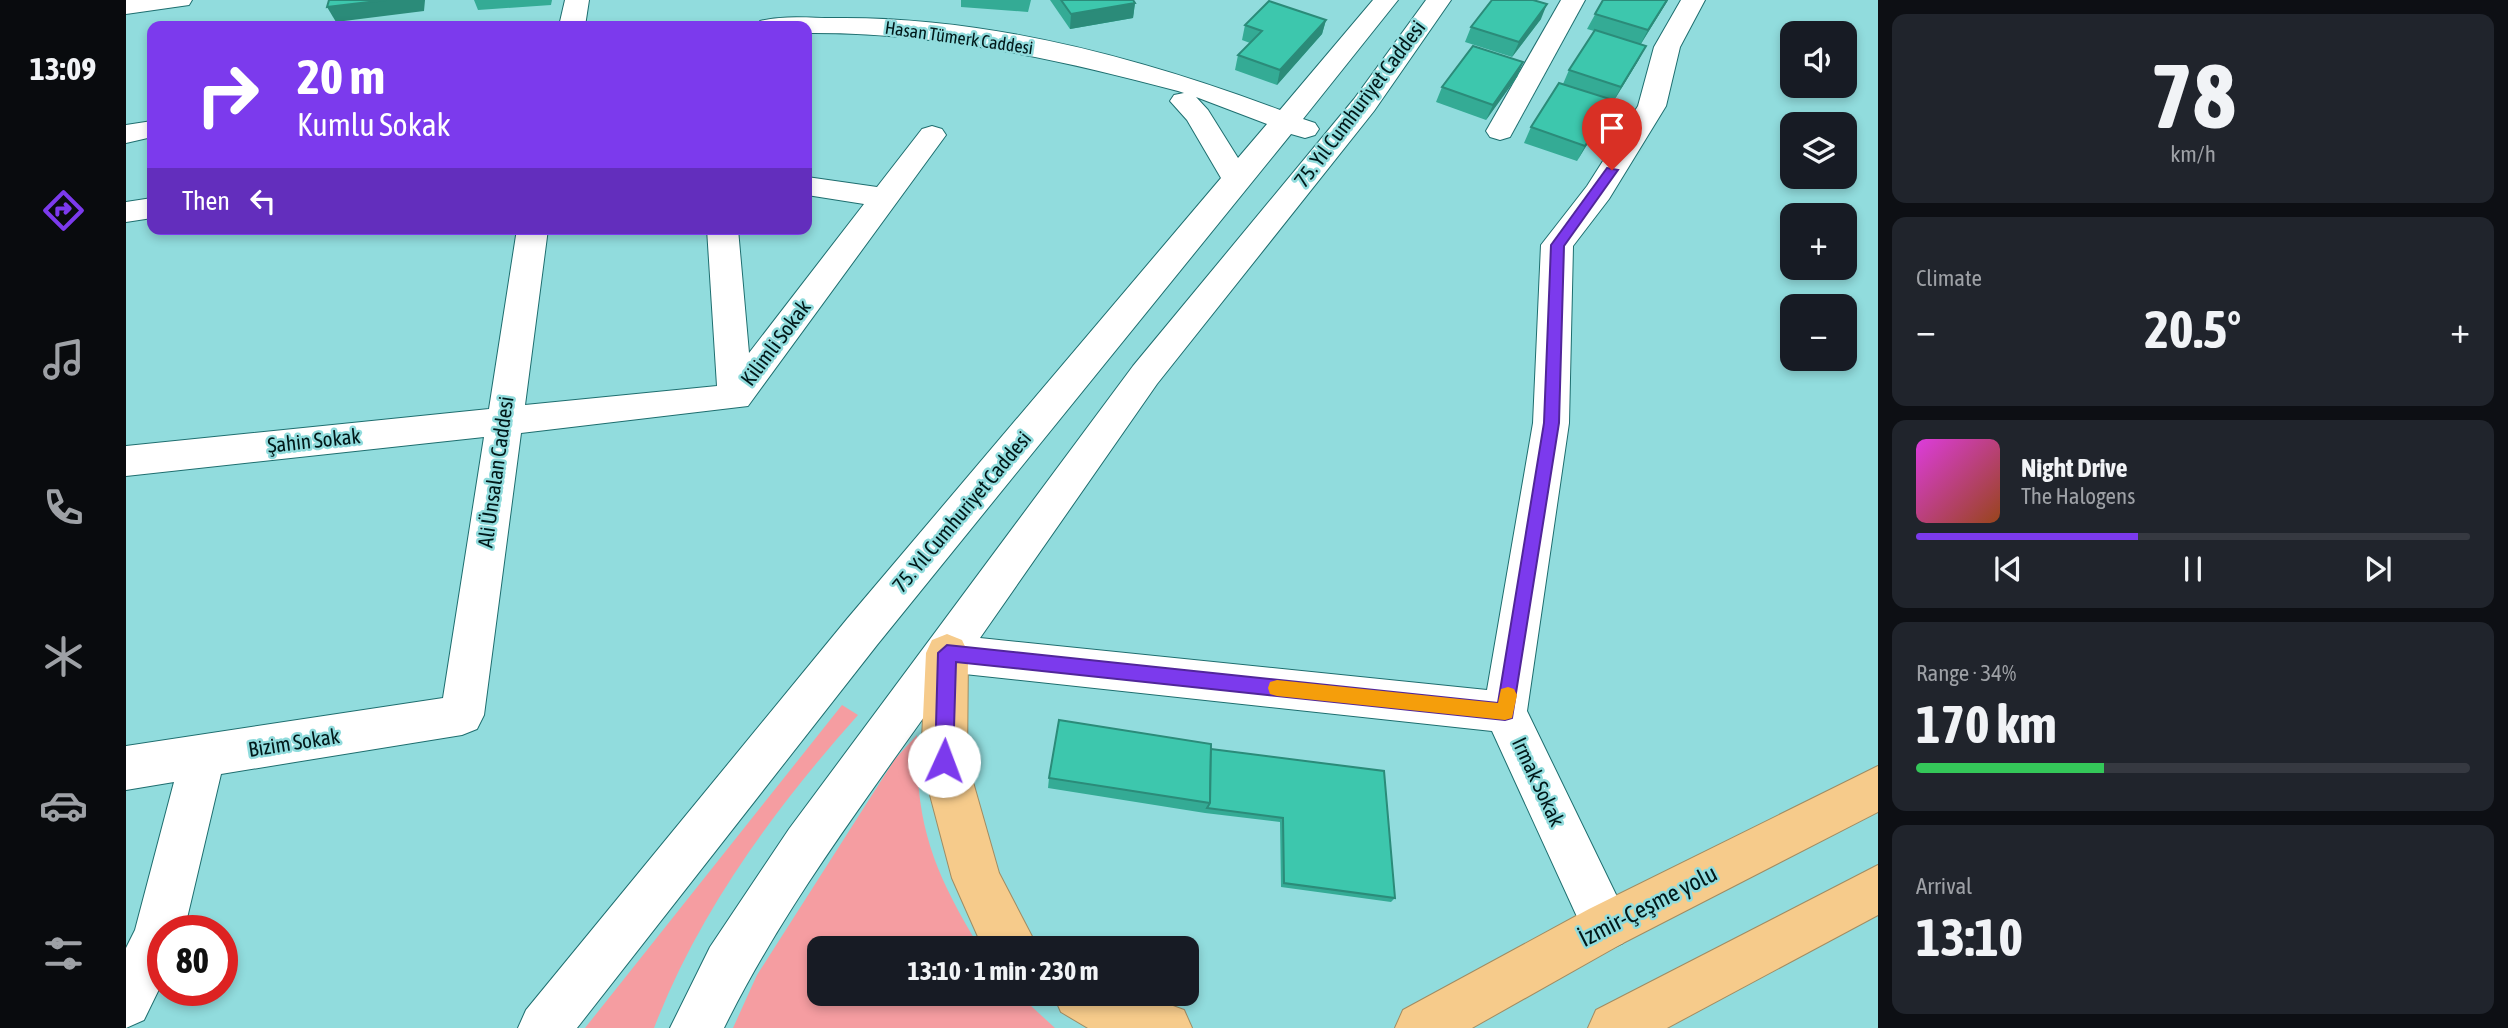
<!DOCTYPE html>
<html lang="en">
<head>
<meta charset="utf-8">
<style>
	body { margin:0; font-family:"Asap Condensed",sans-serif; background:#20242c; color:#f1f3f6; height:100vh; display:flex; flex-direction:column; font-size:26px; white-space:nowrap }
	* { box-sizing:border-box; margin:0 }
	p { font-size:23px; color:#9ea1a6 }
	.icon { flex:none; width:38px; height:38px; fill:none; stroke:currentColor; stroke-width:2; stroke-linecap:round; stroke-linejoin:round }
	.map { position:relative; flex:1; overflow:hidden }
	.side { display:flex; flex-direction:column; gap:14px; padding:14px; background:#0d0f14; width:630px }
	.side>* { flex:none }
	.top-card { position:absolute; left:21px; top:21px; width:665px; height:214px; border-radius:14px; box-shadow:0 4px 10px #0003; background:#7c3aed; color:#fff; overflow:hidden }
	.fabs { position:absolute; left:1654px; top:21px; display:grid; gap:14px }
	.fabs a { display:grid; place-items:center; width:77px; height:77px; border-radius:14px; background:#171b24; box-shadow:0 4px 10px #0003; font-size:35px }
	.speed { position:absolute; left:21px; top:915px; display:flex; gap:14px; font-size:35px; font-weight:700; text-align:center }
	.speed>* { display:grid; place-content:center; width:91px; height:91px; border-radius:50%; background:#171b24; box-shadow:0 4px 10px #0003; line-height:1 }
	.speed .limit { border:10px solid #d22; background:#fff; color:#111 }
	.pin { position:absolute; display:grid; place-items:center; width:60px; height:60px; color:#fff; margin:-72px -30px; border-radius:50% 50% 50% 0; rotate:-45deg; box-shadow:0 0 7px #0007 }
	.pin .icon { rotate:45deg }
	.me { position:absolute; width:77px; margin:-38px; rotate:2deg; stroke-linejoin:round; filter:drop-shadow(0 0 5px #0008) }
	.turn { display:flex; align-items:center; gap:24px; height:147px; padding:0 35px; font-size:32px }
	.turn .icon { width:91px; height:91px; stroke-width:2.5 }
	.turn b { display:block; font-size:49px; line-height:60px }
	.then { display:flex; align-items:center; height:66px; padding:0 35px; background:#0003; gap:14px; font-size:26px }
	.big { font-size:52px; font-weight:700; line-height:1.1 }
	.side .card { flex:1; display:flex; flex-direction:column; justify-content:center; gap:10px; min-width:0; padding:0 24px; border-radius:14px; background:#20242c }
	.side .dial { align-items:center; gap:0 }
	.dial b { font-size:91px; line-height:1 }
	.song { display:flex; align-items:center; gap:21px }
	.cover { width:84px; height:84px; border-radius:10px; background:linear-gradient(135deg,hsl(300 70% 55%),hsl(20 70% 35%)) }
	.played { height:7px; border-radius:4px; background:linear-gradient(90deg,#7c3aed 40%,#363941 40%) }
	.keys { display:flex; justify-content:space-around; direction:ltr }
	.heat { display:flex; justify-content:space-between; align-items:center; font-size:38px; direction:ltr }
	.charge { height:10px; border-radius:5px; background:linear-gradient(90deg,#34c759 34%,#363941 0) }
	.trip { position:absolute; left:681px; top:936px; width:392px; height:70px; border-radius:14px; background:#171b24; box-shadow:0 4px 10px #0003; font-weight:700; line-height:70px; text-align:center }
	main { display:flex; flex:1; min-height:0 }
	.menu { display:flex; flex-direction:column; width:126px; justify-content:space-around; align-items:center; background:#090b0e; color:#9ea1a6 }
	.menu .icon { width:49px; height:49px }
	.menu .selected { color:#7c3aed }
	.menu b { font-size:32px; color:#f1f3f6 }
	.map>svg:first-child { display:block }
	.green { fill:#f59da1 }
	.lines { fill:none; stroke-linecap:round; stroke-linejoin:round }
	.minor-casing { stroke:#1e6e6f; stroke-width:2 }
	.highway-casing { stroke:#a08c63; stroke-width:2 }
	.minor { fill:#fff; fill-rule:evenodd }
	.highway { fill:#f6cb8b; fill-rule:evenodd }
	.wall { fill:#34ab95 }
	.shaded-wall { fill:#2b8b79 }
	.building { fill:#3dc7ad; stroke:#2b8b79; stroke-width:2 }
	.route { fill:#7c3aed; stroke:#51269a; stroke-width:2 }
	.slow { fill:#f59e0b }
	.labels { text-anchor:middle; stroke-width:5; stroke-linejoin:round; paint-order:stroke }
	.far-street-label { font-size:18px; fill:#001819; stroke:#91dcdd }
	.street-label { font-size:21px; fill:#001819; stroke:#91dcdd }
	.near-street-label { font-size:24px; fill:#001819; stroke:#91dcdd }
</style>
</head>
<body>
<main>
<nav class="menu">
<b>13:09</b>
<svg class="icon selected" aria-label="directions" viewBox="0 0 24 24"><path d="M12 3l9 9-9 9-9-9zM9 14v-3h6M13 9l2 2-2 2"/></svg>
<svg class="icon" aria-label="music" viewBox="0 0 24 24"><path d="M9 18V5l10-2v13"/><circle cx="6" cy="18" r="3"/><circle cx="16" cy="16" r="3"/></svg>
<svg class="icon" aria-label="phone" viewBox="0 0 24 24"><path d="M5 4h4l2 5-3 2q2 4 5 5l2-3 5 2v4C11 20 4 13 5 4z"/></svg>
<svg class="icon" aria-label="climate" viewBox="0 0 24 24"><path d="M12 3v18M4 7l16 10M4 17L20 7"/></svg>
<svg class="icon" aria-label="car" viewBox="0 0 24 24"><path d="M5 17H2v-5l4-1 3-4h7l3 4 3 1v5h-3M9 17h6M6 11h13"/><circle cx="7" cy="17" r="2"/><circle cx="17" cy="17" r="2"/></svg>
<svg class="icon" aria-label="filters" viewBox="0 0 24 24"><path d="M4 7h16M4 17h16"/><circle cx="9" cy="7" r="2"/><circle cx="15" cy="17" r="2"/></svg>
</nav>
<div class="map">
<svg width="1752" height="1028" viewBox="0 0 1752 1028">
	<rect width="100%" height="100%" fill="#91dcdd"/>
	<!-- green -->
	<g class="green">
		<path d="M 716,705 L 732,715 C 649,808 573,911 528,1028 L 459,1028 Z"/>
		<path d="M 791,735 C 789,826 808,872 854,948 L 693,948 L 693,994 L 892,994 L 929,1028 L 607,1028 L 631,975 L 769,759 Z"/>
	</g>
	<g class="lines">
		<!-- minor casing -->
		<g class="minor-casing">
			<g id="minor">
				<path d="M 0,0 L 66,0 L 63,5 L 0,14 Z"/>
				<path d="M 439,0 L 463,0 L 459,26 L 433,26 Z"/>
				<path d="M 1247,0 L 1272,0 L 1177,119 L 1189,123 L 1193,129 L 1189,135 L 1179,138 L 1165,134 L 751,645 L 451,1028 L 392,1028 L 400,1010 L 721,619 L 1095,178 L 1061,120 L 1044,101 L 1048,95 L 1058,93 L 1052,91 C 928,58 810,32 681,33 L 681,26 L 630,26 L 634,21 C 657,15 684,18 708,18 C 859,16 1013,57 1154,110 ZM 1070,97 L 1141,124 L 1112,158 L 1082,110 Z"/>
				<path d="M 1300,0 L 1325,0 L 1248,111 L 1031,384 L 854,638 L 1361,690 L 1407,423 L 1415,245 L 1461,186 L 1512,106 L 1528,47 L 1555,0 L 1579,0 L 1554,47 L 1540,106 L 1483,199 L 1447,246 L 1443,423 L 1401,711 L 1497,909 L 1505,926 L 1497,943 L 1480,951 L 1463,943 L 1366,731 L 829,673 C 749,788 660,902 598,1028 L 544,1028 L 584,947 L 663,829 L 1007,366 L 1228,99 Z"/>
				<path d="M 1435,0 L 1459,0 L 1384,137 L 1374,140 L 1364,137 L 1360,131 Z"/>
				<path d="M 26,121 L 26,137 L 0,143 L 0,125 Z"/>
				<path d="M 806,126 L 816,129 L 820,135 L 622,406 L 395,433 L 358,715 L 351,729 L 336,735 L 95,774 L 58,931 L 37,931 L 37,981 L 18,1020 L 0,1028 L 0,948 L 9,930 L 48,782 L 0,790 L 0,746 L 317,698 L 358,437 L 0,476 L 0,446 L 363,409 L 391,229 L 422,229 L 399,405 L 591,386 L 581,229 L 612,229 L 623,353 L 738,204 L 681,195 L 681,177 L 751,187 L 796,129 Z"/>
				<path d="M 26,198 L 26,218 L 0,222 L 0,202 Z"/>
			</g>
		</g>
		<!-- highway casing -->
		<g class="highway-casing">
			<g id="highway">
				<path d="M 821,634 L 836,640 L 842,653 L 841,761 L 873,873 L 912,948 L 857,948 L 826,878 L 795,761 L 800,653 L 806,640 Z"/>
				<path d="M 1752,766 L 1752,812 L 1497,943 L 1346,1028 L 1269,1028 L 1277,1010 L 1463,909 Z"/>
				<path d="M 1752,865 L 1752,915 L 1541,1028 L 1462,1028 L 1470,1010 Z"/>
				<path d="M 927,994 L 1014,994 L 1058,1010 L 1066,1028 L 962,1028 L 935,1012 Z"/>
			</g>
		</g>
		<!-- minor -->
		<use href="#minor" class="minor"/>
		<!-- highway -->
		<use href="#highway" class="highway"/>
	</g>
	<!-- wall -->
	<g class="wall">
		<path d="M 348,0 L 426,0 L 425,5 L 352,10 Z"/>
		<path d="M 835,0 L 905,0 L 902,12 L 835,7 Z"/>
		<path d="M 924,0 L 1007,0 L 1009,3 L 1007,18 L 944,29 Z"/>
		<path d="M 1477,0 L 1542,0 L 1515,44 L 1520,46 L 1512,61 L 1451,161 L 1398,143 L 1405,127 L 1437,84 L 1443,70 L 1468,31 L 1461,29 Z"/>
		<path d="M 1415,19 L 1386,57 L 1339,42 L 1345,27 Z"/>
		<path d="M 1200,20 L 1196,34 L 1151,85 L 1109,70 L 1112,55 L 1124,43 L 1116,40 L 1119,25 Z"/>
		<path d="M 1397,62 L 1391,77 L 1360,120 L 1310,102 L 1316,87 Z"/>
		<path d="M 1085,749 L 1269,898 L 1265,902 L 1155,887 L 1154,822 L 1079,813 L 922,788 L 923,778 Z"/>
	</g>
	<!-- shaded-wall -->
	<g class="shaded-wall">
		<path d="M 260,0 L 299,0 L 298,11 L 210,22 L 201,7 Z"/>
		<path d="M 1541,0 L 1542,0 L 1514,45 L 1522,30 Z"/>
		<path d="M 1009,3 L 1007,18 L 944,29 L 945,14 Z"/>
		<path d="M 1421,4 L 1415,19 L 1386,57 L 1393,42 Z"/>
		<path d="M 1200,20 L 1196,34 L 1151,85 L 1154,70 Z"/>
		<path d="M 1520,46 L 1512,61 L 1487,102 L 1495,87 Z"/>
		<path d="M 1397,62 L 1391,77 L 1360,120 L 1367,105 Z"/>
		<path d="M 1487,100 L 1479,115 L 1451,161 L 1459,146 Z"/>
	</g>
	<!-- building -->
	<g class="building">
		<path d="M 203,0 L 260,0 L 201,7 Z"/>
		<path d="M 935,0 L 1007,0 L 1009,3 L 945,14 Z"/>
		<path d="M 1366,0 L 1407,0 L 1421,4 L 1393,42 L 1345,27 Z"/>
		<path d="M 1477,0 L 1541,0 L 1522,30 L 1469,14 Z"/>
		<path d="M 1143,1 L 1200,20 L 1154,70 L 1112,55 L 1136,31 L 1119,25 Z"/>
		<path d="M 1469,30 L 1520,46 L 1495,87 L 1443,70 Z"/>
		<path d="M 1347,46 L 1397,62 L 1367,105 L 1316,87 Z"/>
		<path d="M 1433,83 L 1487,100 L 1459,146 L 1405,127 Z"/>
		<path d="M 933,720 L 1085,744 L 1084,803 L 923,778 Z"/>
		<path d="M 1085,749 L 1258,771 L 1269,898 L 1158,883 L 1157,818 L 1081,808 L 1084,803 Z"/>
	</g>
	<!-- route -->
	<path class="route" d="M 1481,168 L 1492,170 L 1438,246 L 1433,423 L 1386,718 L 1379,720 L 830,662 L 827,761 L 825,768 L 818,770 L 811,768 L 809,761 L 812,653 L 821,645 L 1372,703 L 1418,423 L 1425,245 Z"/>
	<!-- slow -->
	<path class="slow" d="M 1151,680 L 1372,703 L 1375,689 L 1382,687 L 1388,689 L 1391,695 L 1386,718 L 1379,720 L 1151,696 L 1144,694 L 1142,688 L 1144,682 Z"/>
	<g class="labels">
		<!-- far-street labels -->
		<g class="far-street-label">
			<text transform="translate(833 38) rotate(8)" y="6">Hasan Tümerk Caddesi</text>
		</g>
		<!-- street labels -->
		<g class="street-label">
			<text transform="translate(1234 104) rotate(-53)" y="7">75. Yıl Cumhuriyet Caddesi</text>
			<text transform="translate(650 343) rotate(-53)" y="7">Kilimli Sokak</text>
			<text transform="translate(188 441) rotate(-6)" y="7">Şahin Sokak</text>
			<text transform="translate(370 472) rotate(-82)" y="7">Ali Ünsalan Caddesi</text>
			<text transform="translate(836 512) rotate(-50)" y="7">75. Yıl Cumhuriyet Caddesi</text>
			<text transform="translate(168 743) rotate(-9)" y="7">Bizim Sokak</text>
			<text transform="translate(1412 782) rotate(65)" y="7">Irmak Sokak</text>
		</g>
		<!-- near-street labels -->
		<g class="near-street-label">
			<text transform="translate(1522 906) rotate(-27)" y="8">İzmir-Çeşme yolu</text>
		</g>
	</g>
</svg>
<div class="fabs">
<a><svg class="icon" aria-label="sound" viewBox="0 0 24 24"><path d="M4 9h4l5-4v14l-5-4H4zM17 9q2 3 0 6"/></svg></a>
<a><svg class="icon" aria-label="layers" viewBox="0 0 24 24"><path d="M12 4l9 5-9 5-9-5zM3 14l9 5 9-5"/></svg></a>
<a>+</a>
<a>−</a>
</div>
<div class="speed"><div class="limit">80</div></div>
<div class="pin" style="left:1486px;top:170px;background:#d93025"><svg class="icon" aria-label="arrive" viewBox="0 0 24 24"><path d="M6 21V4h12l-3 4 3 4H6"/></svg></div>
<svg class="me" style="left:818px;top:761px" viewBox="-20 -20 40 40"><circle r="19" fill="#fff"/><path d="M0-13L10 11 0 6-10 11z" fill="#7c3aed"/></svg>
<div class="trip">13:10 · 1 min · 230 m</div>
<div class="top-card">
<div class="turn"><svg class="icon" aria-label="right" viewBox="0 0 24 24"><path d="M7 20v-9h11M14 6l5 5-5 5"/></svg><div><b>20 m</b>Kumlu Sokak</div></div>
<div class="then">Then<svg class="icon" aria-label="left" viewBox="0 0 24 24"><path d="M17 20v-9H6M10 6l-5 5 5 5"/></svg></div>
</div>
</div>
<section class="side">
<div class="card dial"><b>78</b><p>km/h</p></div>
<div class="card"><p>Climate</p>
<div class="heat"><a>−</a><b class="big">20.5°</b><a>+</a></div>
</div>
<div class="card">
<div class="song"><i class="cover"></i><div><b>Night Drive</b><p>The Halogens</p></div></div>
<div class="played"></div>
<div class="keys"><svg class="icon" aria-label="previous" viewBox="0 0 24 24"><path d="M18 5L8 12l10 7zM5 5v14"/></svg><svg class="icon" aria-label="pause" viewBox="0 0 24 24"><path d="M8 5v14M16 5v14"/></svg><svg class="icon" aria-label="next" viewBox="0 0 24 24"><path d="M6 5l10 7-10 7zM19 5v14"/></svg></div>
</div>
<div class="card"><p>Range · 34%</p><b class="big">170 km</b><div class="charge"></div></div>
<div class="card"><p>Arrival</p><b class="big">13:10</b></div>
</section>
</main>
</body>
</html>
